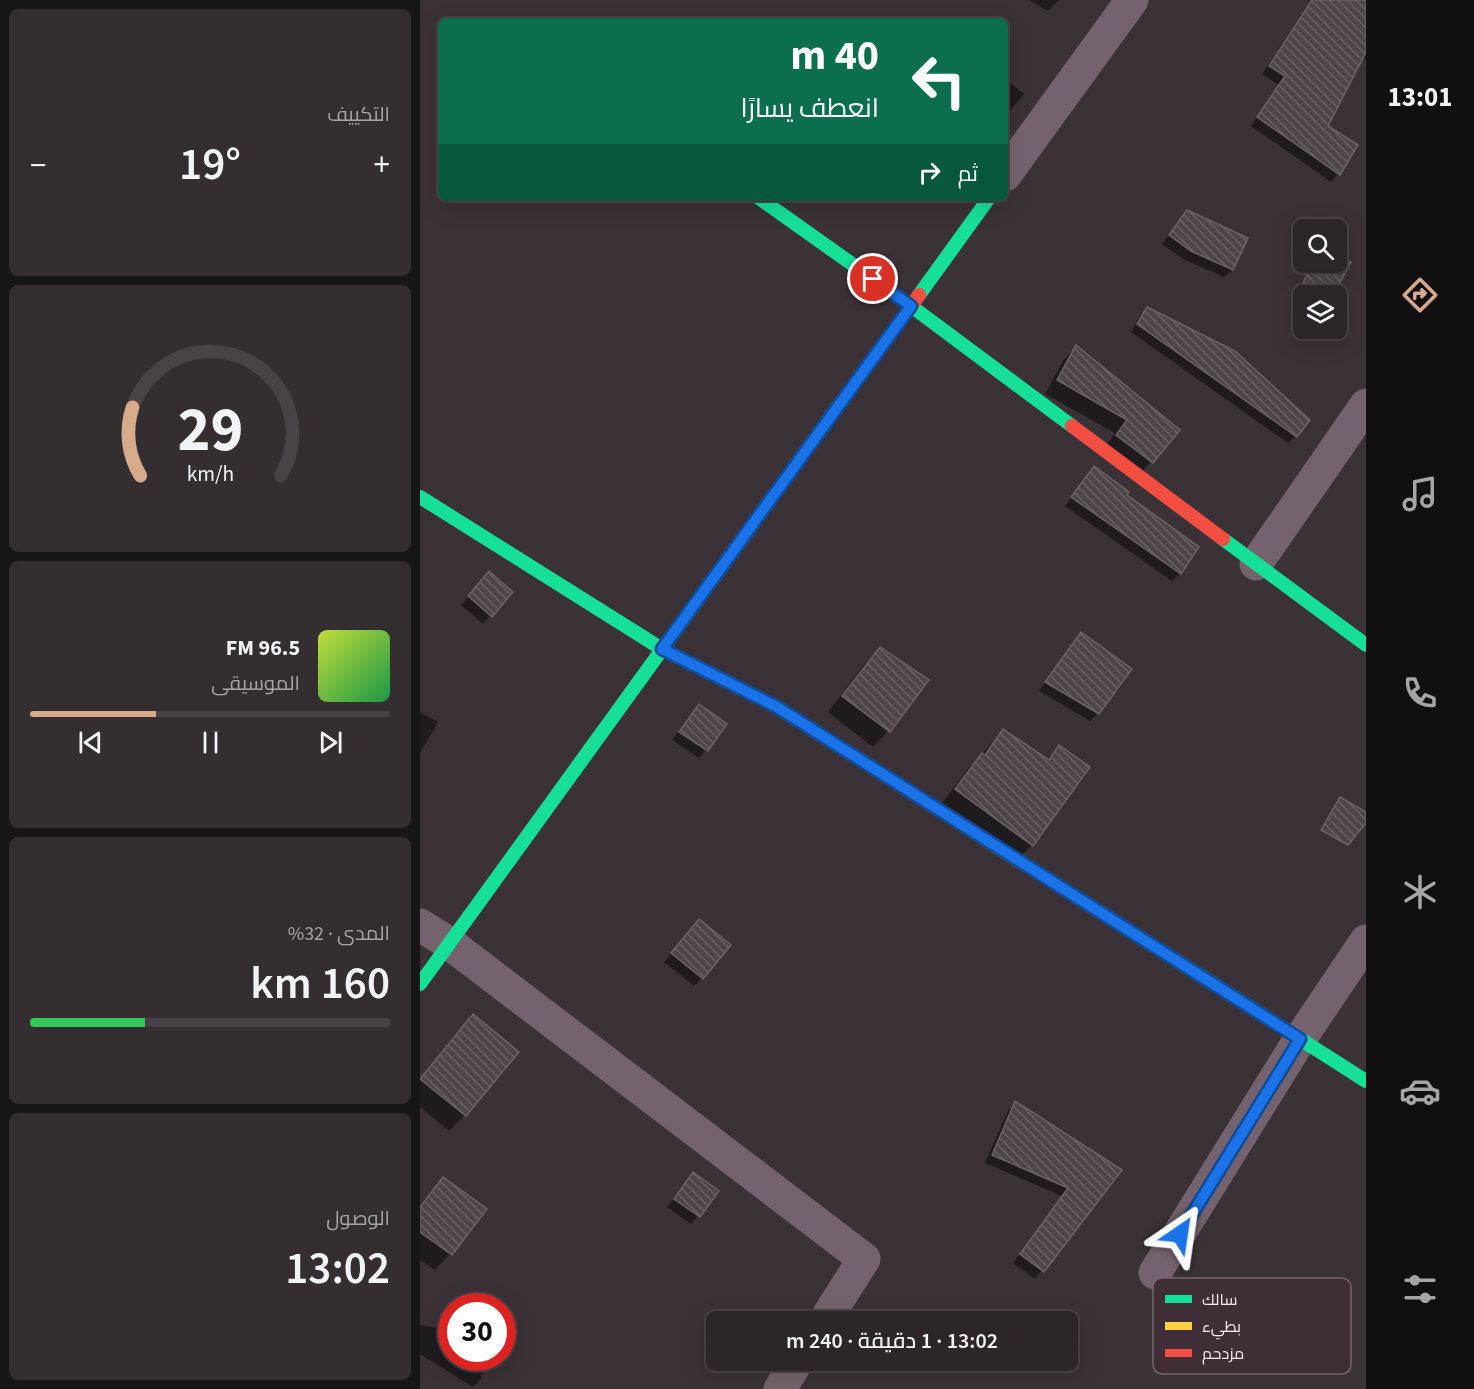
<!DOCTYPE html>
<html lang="ar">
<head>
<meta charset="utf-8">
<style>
	body { margin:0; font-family:"Source Sans 3",Cairo,sans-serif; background:#342e31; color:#f1f3f6; direction:rtl; height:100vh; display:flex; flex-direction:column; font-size:22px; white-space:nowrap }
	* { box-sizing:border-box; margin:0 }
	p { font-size:20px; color:#a6a5a8 }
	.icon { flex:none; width:33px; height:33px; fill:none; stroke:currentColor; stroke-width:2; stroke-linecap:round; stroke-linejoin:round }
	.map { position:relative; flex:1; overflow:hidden; direction:ltr }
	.sheet { display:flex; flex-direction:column; gap:9px; padding:9px; background:#181517; width:420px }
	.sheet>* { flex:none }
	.hud { position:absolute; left:18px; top:18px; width:570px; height:183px; border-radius:9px; box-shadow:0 6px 24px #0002,0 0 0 2px #484346; direction:rtl; background:#0b6e4f; color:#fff; overflow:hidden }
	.buttons { position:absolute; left:873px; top:219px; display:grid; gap:12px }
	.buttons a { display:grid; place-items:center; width:54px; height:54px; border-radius:9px; background:#2c2629; box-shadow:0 6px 24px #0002,0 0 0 2px #484346; font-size:30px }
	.speed { position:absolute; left:18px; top:1293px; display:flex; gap:12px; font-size:30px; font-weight:700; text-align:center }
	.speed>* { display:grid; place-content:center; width:78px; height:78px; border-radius:50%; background:#2c2629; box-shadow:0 6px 24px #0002,0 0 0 2px #484346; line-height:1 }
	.speed .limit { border:9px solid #d22; background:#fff; color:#111 }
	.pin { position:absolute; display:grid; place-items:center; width:51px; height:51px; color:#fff; margin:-26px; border:3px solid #fff; border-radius:50%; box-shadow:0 2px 6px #0007 }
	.me { position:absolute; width:66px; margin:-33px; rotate:32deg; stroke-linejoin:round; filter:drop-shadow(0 0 4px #0008) }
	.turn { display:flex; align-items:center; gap:21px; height:126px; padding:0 30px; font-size:27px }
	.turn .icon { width:78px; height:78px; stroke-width:2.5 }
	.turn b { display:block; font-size:42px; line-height:51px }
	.then { display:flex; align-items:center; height:57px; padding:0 30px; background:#0003; gap:12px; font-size:22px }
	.big { font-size:45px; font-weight:600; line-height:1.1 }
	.sheet .tile { flex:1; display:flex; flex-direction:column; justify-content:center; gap:9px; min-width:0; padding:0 21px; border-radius:9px; background:#342e31 }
	.sheet .dial { align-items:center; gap:0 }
	.dial svg { height:156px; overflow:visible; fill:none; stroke:#484346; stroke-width:7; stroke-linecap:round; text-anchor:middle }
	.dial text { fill:#f1f3f6; stroke:none }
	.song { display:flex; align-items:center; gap:18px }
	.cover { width:72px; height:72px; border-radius:9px; background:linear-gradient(135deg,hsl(70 70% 55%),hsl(140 70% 35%)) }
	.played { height:6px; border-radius:3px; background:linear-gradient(90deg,#d6ab8b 35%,#484346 35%) }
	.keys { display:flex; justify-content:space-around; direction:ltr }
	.heat { display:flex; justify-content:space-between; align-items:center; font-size:33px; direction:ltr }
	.charge { height:9px; border-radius:4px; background:linear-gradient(90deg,#34c759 32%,#484346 0) }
	.trip { position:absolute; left:286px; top:1311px; width:372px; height:60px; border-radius:9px; background:#2c2629; box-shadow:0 6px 24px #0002,0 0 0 2px #484346; font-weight:600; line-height:60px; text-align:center; direction:rtl }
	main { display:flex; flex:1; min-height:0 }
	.tab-bar { display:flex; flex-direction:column; width:108px; justify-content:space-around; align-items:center; background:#120f10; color:#a6a5a8 }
	.tab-bar .icon { width:42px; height:42px }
	.tab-bar .on { color:#d6ab8b }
	.tab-bar b { font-size:27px; color:#f1f3f6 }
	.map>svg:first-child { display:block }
	.shadow { fill:#0007 }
	.building { fill:url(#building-back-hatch); stroke:#6c6468; stroke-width:1.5 }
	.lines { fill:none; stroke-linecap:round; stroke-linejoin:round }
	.street { stroke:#74636e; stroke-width:33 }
	.fast { stroke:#16e098; stroke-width:14 }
	.slow { stroke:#ffcf43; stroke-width:14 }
	.jam { stroke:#f24e42; stroke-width:14 }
	.route-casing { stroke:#114b97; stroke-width:15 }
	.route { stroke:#1a73e8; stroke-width:10 }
	.key { fill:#3f2e38; stroke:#76666f; stroke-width:1.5 }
	.key-label { font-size:16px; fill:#f5eaf0 }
</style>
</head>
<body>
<main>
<nav class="tab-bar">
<b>13:01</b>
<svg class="icon on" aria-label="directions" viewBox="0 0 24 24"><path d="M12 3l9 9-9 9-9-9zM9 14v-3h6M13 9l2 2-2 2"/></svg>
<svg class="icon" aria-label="music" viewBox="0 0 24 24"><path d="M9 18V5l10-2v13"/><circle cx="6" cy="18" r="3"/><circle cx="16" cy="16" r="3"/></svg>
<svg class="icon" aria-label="phone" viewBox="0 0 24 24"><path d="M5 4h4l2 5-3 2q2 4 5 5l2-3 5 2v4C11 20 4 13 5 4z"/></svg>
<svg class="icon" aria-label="climate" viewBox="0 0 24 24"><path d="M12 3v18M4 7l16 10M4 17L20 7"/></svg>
<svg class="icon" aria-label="car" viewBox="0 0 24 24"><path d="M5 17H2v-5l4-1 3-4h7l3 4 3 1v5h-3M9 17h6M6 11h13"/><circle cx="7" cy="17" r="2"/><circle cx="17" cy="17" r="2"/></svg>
<svg class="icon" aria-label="filters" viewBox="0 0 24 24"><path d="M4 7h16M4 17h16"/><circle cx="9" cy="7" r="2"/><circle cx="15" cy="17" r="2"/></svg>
</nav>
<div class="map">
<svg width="946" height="1389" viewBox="0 0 946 1389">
	<defs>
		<pattern id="building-back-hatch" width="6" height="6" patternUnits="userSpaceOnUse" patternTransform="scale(1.5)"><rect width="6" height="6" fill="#4e464b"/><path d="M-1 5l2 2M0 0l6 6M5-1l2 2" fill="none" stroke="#686165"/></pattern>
	</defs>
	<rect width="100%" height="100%" fill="#3b3237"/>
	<!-- shadow -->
	<g class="shadow">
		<path d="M 609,0 L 639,0 L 628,11 Z"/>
		<path d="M 891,0 L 946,0 L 946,59 L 942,56 L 906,126 L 936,146 L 918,174 L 911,182 L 831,126 L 859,85 L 842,74 Z"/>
		<path d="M 585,78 L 604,94 L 585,117 Z"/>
		<path d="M 767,212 L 812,270 L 804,277 L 763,259 L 742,244 Z"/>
		<path d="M 893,262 L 907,262 L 911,296 L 884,296 L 884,299 L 875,294 Z"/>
		<path d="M 727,309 L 876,436 L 868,443 L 711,332 L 719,317 Z"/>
		<path d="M 656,347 L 758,430 L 719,475 L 684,449 L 695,433 L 625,394 L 644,359 Z"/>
		<path d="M 674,468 L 704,495 L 777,547 L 760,573 L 752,581 L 645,506 Z"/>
		<path d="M 61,581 L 91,592 L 63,624 L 41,605 Z"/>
		<path d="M 661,634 L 678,713 L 670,721 L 619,691 L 653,642 Z"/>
		<path d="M 460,649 L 468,731 L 453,747 L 408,712 L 444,665 Z"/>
		<path d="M 279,706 L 305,725 L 279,758 L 252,740 Z"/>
		<path d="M 0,712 L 18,722 L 0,753 Z"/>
		<path d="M 583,731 L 626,760 L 639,747 L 668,768 L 612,845 L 598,859 L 522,803 L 548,769 Z"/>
		<path d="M 279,921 L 282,978 L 274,986 L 244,962 Z"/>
		<path d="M 53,1016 L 97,1052 L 45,1115 L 29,1131 L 0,1107 L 0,1078 L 37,1032 Z"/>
		<path d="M 595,1103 L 699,1170 L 615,1279 L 593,1263 L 642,1196 L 565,1163 L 588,1111 Z"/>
		<path d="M 273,1174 L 297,1191 L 271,1224 L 247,1207 Z"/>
		<path d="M 19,1184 L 65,1209 L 30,1254 L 15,1270 L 0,1260 L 0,1204 Z"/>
		<path d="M 0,1325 L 32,1330 L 32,1358 L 65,1358 L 61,1379 L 53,1387 L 0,1354 Z"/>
	</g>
	<!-- building -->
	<g class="building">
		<path d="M 892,0 L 946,0 L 946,52 L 908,126 L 938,145 L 920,175 L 837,117 L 865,76 L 849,66 Z"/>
		<path d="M 767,210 L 828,238 L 813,270 L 771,251 L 749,235 Z"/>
		<path d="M 894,262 L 931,262 L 913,296 L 899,296 L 881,286 Z"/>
		<path d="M 727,307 L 815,351 L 890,420 L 877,437 L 717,324 Z"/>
		<path d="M 656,345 L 760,430 L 733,463 L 696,435 L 707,420 L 637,380 Z"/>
		<path d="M 674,466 L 709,492 L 707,495 L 779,547 L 761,574 L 651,497 Z"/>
		<path d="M 69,571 L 93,592 L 72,617 L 48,596 Z"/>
		<path d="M 661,632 L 712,669 L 679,714 L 625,682 Z"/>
		<path d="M 460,647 L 509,680 L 470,732 L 422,696 Z"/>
		<path d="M 279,704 L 307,724 L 288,751 L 259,732 Z"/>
		<path d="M 583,729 L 629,760 L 639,745 L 670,767 L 613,846 L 535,789 L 562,753 L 565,755 Z"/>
		<path d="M 920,797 L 946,812 L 946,823 L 928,845 L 901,830 Z"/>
		<path d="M 279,919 L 311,945 L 283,979 L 251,953 Z"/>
		<path d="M 53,1014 L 99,1052 L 46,1116 L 0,1079 Z"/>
		<path d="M 595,1101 L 702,1170 L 624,1272 L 600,1254 L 648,1188 L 572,1155 Z"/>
		<path d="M 273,1172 L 299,1191 L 280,1217 L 254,1199 Z"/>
		<path d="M 23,1177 L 67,1209 L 32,1255 L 0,1232 L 0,1207 Z"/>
	</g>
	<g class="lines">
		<!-- street -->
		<g class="street">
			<path d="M 585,175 L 712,0"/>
			<path d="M 836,564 L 946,405"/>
			<path d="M 0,925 L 29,943 L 444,1259 L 404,1322"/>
			<path d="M 735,1273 L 880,1039 L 946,941"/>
			<path d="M 360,1389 L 378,1360"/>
		</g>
		<!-- fast -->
		<g class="fast">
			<path d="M 339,198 L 491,306 L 652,426"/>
			<path d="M 499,295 L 569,198"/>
			<path d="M 0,497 L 242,649 L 357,707 L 401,735"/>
			<path d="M 803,539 L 946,645"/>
			<path d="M 0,984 L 416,409"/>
			<path d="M 841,1014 L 946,1081"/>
		</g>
		<!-- slow -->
		<path class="slow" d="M 571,843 L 841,1014"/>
		<!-- jam -->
		<g class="jam">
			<path d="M 416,409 L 499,295"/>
			<path d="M 652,426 L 803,539"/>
			<path d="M 401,735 L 571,843"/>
		</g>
	</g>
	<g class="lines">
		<!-- route casing -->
		<g class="route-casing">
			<path id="route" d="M 453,279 L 491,306 L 242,649 L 357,707 L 880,1039 L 760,1234"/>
		</g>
		<!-- route -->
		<use href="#route" class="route"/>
	</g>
	<!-- legend -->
	<rect x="733" y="1278" width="198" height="96" rx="9" class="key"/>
	<rect x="745" y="1295" width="27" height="8" fill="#16e098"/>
	<rect x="745" y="1322" width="27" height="8" fill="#ffcf43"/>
	<rect x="745" y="1349" width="27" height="8" fill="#f24e42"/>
	<g class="key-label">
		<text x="782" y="1305">سالك</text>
		<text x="782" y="1332">بطيء</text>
		<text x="782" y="1359">مزدحم</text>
	</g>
</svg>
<div class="buttons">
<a><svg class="icon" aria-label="search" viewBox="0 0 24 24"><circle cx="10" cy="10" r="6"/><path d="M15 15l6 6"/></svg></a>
<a><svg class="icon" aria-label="layers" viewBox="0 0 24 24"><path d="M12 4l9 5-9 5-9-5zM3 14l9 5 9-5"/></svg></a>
</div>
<div class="speed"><div class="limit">30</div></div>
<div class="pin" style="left:453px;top:279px;background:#d93025"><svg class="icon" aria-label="arrive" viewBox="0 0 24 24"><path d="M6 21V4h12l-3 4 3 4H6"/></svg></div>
<svg class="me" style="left:760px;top:1234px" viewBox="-20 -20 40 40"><path d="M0-17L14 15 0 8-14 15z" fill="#1a73e8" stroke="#fff" stroke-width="4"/></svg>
<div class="trip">13:02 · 1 دقيقة · 240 m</div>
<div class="hud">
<div class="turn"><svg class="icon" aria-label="left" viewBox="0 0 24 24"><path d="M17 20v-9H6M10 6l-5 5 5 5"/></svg><div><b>40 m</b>انعطف يسارًا</div></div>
<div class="then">ثم<svg class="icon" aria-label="right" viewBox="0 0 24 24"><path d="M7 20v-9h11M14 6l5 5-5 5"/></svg></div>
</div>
</div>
<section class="sheet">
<div class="tile"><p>التكييف</p>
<div class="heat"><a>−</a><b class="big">19°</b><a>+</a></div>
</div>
<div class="tile dial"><svg viewBox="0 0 100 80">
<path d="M14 69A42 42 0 1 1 86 69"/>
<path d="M14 69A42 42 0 0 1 10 34" stroke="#d6ab8b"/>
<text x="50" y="56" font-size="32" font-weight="700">29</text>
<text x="50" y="72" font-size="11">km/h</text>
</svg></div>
<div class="tile">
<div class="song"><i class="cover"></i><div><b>96.5 FM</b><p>الموسيقى</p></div></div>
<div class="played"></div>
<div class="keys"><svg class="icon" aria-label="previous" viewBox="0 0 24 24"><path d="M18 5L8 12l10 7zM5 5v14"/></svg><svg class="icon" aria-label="pause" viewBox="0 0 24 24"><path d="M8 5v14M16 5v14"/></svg><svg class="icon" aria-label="next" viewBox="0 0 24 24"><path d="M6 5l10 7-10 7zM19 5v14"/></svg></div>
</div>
<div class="tile"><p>المدى · 32%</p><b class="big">160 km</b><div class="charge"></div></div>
<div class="tile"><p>الوصول</p><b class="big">13:02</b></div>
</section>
</main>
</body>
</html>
